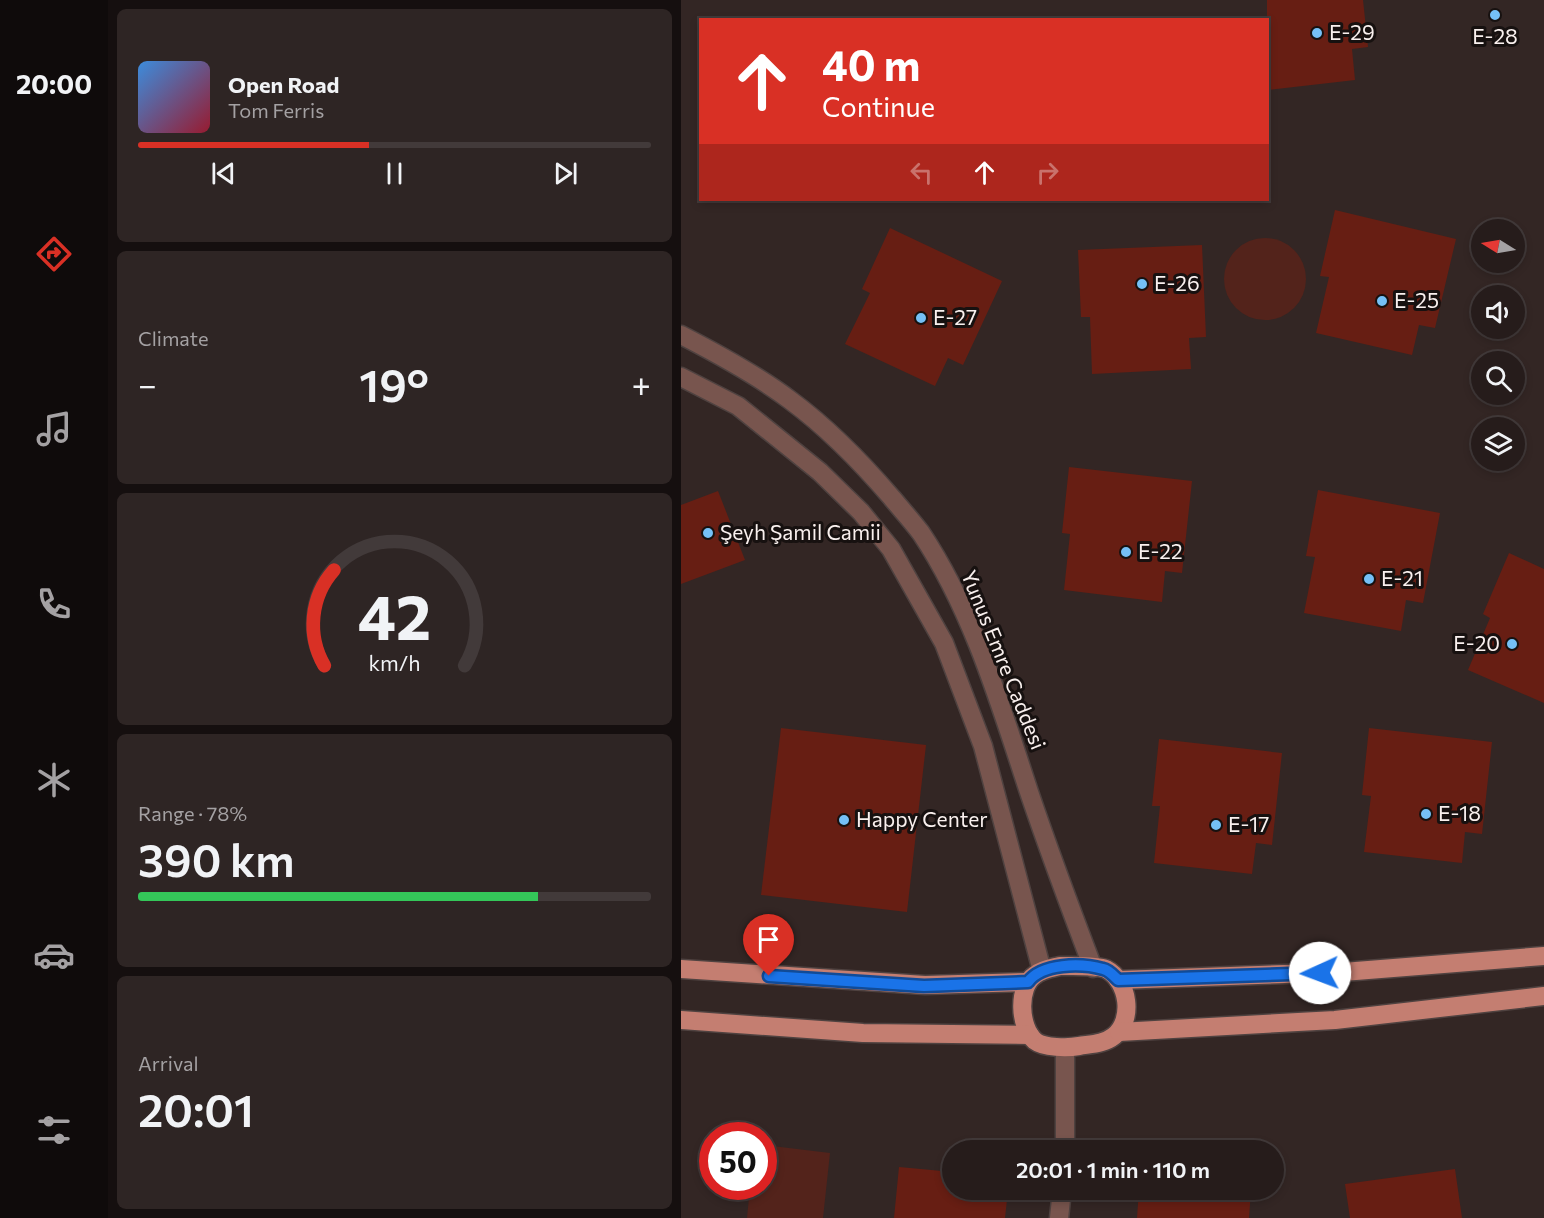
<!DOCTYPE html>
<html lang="en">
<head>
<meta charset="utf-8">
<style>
	body { margin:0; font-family:Commissioner,sans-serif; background:#2e2524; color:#f1f3f6; height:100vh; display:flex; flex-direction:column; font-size:22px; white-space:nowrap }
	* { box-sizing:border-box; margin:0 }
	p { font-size:20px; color:#a4a1a3 }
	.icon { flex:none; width:33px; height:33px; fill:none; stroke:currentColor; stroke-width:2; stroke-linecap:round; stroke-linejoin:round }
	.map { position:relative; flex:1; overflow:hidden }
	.side { display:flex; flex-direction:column; gap:9px; padding:9px; background:#150f0f; width:573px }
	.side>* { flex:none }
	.guide { position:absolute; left:18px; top:18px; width:570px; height:183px; border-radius:0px; box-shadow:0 3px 9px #0003,0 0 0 2px #423a3a; background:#d93025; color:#fff; overflow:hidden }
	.needle { width:39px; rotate:281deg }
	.tools { position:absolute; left:790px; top:219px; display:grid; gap:12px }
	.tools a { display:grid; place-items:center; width:54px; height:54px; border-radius:50%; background:#261c1b; box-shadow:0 3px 9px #0003,0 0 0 2px #423a3a; font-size:30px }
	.speed { position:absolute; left:18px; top:1122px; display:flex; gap:12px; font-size:30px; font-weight:700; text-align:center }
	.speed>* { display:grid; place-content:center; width:78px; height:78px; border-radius:50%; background:#261c1b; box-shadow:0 3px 9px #0003,0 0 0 2px #423a3a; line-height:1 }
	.speed .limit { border:9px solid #d22; background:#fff; color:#111 }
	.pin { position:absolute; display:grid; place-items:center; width:51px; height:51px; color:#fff; margin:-62px -26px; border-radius:50% 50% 50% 0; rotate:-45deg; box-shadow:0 0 6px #0007 }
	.pin .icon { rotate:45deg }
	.me { position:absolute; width:66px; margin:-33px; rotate:268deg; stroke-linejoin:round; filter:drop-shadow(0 0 4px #0008) }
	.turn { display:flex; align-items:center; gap:21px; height:126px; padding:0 24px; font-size:27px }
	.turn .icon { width:78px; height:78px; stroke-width:2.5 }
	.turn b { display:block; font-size:42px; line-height:51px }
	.lanes { display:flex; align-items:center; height:57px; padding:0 24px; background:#0003; justify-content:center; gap:30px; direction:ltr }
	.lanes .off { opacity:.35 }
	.big { font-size:45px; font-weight:600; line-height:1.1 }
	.side .tile { flex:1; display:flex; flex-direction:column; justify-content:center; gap:9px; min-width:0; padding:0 21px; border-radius:9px; background:#2e2524 }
	.side .dial { align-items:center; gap:0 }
	.dial svg { height:156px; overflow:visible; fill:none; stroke:#423a3a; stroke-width:7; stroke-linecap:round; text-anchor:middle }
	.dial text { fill:#f1f3f6; stroke:none }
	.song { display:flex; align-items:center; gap:18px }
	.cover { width:72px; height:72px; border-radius:9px; background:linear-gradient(135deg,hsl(210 70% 55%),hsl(350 70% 35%)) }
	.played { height:6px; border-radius:3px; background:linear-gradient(90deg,#d93025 45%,#423a3a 45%) }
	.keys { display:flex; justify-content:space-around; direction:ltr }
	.heat { display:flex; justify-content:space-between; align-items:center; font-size:33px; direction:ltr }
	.charge { height:9px; border-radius:4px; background:linear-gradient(90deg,#34c759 78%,#423a3a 0) }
	.trip { position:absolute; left:261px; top:1140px; width:342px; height:60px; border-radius:30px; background:#261c1b; box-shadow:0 3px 9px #0003,0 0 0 2px #423a3a; font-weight:600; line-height:60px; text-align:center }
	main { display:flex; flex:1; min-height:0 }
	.menu { display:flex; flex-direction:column; width:108px; justify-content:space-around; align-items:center; background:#0f0b0b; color:#a4a1a3 }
	.menu .icon { width:42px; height:42px }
	.menu .current { color:#d93025 }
	.menu b { font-size:27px; color:#f1f3f6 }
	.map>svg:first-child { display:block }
	.green { fill:#53231b }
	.building { fill:#671e13 }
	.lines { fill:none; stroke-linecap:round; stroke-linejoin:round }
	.minor-casing { stroke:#4f4240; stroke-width:21 }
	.major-casing { stroke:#4f4240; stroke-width:21 }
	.minor { stroke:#78554e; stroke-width:18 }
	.major { stroke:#c47e71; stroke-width:18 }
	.route-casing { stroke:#114b97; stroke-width:15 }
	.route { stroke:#1a73e8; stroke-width:10 }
	.poi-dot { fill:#75c0f6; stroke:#171110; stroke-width:2 }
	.labels { text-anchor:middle; stroke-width:6; stroke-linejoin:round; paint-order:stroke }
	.poi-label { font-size:21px; fill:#f9f0ee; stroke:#171110; text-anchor:start }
	.street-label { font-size:21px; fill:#f9f0ee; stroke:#171110 }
</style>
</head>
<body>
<main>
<nav class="menu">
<b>20:00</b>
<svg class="icon current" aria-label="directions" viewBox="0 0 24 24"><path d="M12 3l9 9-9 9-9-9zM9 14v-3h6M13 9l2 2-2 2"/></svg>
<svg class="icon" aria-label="music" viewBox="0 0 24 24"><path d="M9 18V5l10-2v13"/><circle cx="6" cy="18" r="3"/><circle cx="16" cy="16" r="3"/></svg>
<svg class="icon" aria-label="phone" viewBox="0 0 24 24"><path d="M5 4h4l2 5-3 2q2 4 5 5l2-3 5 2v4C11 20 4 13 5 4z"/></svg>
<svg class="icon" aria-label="climate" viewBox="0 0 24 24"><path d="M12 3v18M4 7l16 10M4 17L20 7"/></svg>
<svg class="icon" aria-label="car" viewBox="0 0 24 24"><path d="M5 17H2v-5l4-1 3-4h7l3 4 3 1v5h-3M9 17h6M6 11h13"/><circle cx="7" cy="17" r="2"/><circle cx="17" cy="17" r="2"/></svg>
<svg class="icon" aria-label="filters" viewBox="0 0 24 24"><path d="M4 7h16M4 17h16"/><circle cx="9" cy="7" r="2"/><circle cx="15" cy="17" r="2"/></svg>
</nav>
<section class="side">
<div class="tile">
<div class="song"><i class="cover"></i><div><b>Open Road</b><p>Tom Ferris</p></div></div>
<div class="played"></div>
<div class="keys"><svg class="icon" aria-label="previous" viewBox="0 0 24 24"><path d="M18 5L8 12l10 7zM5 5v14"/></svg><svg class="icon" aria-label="pause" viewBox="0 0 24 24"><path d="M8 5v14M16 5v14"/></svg><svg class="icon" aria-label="next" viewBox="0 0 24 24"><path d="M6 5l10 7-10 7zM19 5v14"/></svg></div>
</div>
<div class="tile"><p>Climate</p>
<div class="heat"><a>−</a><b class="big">19°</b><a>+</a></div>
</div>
<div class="tile dial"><svg viewBox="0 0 100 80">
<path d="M14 69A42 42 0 1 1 86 69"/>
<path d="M14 69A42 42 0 0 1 19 20" stroke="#d93025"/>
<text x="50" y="56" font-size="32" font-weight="700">42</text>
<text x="50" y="72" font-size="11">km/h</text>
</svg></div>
<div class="tile"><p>Range · 78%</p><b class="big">390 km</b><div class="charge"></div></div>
<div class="tile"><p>Arrival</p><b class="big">20:01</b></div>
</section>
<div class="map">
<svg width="863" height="1218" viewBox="0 0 863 1218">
	<rect width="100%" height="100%" fill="#332624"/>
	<!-- green -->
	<g class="green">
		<circle cx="584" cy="279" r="41"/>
		<path d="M 83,1145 L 149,1153 L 142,1218 L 66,1218 L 69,1187 L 82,1186 Z"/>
	</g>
	<!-- building -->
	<g class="building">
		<path d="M 586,0 L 682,0 L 687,47 L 671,49 L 674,80 L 586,90 Z"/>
		<path d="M 654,210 L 775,239 L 754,328 L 738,325 L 731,355 L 635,333 L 648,277 L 639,276 Z"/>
		<path d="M 209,228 L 321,281 L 282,365 L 267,358 L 254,386 L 164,344 L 189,293 L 181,289 Z"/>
		<path d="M 521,245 L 525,337 L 508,338 L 510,369 L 411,374 L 409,317 L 400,317 L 397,250 Z"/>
		<path d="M 388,467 L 511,481 L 501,573 L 484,571 L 481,602 L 383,590 L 389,534 L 381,533 Z"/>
		<path d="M 637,490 L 759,513 L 742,603 L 725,600 L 720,631 L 623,613 L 634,557 L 625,556 Z"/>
		<path d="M 37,491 L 64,560 L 0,584 L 0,505 Z"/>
		<path d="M 828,553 L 863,569 L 863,703 L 787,670 L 809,618 L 802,614 Z"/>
		<path d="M 100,728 L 245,745 L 226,912 L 80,895 Z"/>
		<path d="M 688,728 L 811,742 L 801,834 L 784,832 L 781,863 L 683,852 L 690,796 L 681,795 Z"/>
		<path d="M 478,739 L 601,753 L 591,845 L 575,843 L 571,874 L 473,863 L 479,806 L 471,806 Z"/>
		<path d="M 218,1167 L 272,1172 L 272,1190 L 327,1190 L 324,1218 L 213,1218 Z"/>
		<path d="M 774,1169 L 781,1218 L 669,1218 L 664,1184 Z"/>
		<path d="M 458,1190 L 570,1190 L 568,1218 L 456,1218 Z"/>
	</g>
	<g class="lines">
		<!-- minor casing -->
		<g class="minor-casing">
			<g id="minor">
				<path d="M 0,335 C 37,354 76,375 109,400 C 147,428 181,463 211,498 C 220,509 231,521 240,533 C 292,611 319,704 348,792 C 368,851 390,910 412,968"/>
				<path d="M 0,377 L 57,406 L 139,472 L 180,512 L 210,549 L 263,643 L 302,746 L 361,971"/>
				<path d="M 384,1150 L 384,1048"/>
				<path d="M 378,1218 L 381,1190"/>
			</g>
		</g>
		<!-- major casing -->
		<g class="major-casing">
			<g id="major">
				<path d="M 379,966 C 391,966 415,965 425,969 C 448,981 453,1020 433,1036 C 423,1044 410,1044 398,1046 C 387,1048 363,1048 354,1041 C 338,1027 336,987 354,975 C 361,969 371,968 379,966 Z"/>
				<path d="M 0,969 L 244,985 L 347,982"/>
				<path d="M 437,980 L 662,972 L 863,956"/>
				<path d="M 0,1020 L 182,1033 L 349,1035"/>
				<path d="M 438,1032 L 654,1020 L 863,996"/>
			</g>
		</g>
		<!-- minor -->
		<use href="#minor" class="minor"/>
		<!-- major -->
		<use href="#major" class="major"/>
	</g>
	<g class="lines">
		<!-- route casing -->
		<g class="route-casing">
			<path id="route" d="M 88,976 L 243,986 L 347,982 C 361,963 400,963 422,969 C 428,970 433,976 437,980 L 639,973"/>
		</g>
		<!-- route -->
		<use href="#route" class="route"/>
	</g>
	<!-- markers -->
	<g class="poi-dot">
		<circle cx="814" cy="15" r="6"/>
		<circle cx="636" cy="33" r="6"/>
		<circle cx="461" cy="284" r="6"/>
		<circle cx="701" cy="301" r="6"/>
		<circle cx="240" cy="318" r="6"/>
		<circle cx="27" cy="533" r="6"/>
		<circle cx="445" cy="552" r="6"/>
		<circle cx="688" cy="579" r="6"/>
		<circle cx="831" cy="644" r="6"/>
		<circle cx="745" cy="814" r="6"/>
		<circle cx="163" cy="820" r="6"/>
		<circle cx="535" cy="825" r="6"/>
	</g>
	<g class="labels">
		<!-- poi labels -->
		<g class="poi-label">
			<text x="648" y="40">E-29</text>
			<text x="814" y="44" text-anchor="middle">E-28</text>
			<text x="473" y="291">E-26</text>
			<text x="713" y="308">E-25</text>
			<text x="252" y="325">E-27</text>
			<text x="39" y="540">Şeyh Şamil Camii</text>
			<text x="457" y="559">E-22</text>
			<text x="700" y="586">E-21</text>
			<text x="819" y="651" text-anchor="end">E-20</text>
			<text x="757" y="821">E-18</text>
			<text x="175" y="827">Happy Center</text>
			<text x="547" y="832">E-17</text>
		</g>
		<!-- street labels -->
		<g class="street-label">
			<text transform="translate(322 660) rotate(68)" y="7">Yunus Emre Caddesi</text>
		</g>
	</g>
</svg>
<div class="tools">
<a><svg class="needle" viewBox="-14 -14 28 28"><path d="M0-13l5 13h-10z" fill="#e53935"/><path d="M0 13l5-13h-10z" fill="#a4a1a3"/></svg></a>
<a><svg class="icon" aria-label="sound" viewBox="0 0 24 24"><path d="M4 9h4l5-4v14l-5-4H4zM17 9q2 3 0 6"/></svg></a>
<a><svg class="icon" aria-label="search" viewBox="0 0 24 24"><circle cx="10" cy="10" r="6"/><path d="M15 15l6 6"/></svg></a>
<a><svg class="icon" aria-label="layers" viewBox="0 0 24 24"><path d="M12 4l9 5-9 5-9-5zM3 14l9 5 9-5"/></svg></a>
</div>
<div class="speed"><div class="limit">50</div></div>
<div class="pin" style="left:88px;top:976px;background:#d93025"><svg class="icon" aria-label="arrive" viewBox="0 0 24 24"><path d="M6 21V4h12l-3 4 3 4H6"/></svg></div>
<svg class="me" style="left:639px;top:973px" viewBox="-20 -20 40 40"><circle r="19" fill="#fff"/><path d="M0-13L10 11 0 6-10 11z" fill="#1a73e8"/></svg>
<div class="trip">20:01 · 1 min · 110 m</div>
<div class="guide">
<div class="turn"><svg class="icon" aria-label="ahead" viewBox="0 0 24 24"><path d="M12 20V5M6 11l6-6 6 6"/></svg><div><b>40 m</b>Continue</div></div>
<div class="lanes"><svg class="icon off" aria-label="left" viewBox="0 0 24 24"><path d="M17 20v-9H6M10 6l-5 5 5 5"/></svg><svg class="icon" aria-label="ahead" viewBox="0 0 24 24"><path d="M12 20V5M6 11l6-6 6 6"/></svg><svg class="icon off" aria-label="right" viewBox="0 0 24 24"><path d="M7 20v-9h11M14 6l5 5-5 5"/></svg></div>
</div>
</div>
</main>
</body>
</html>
